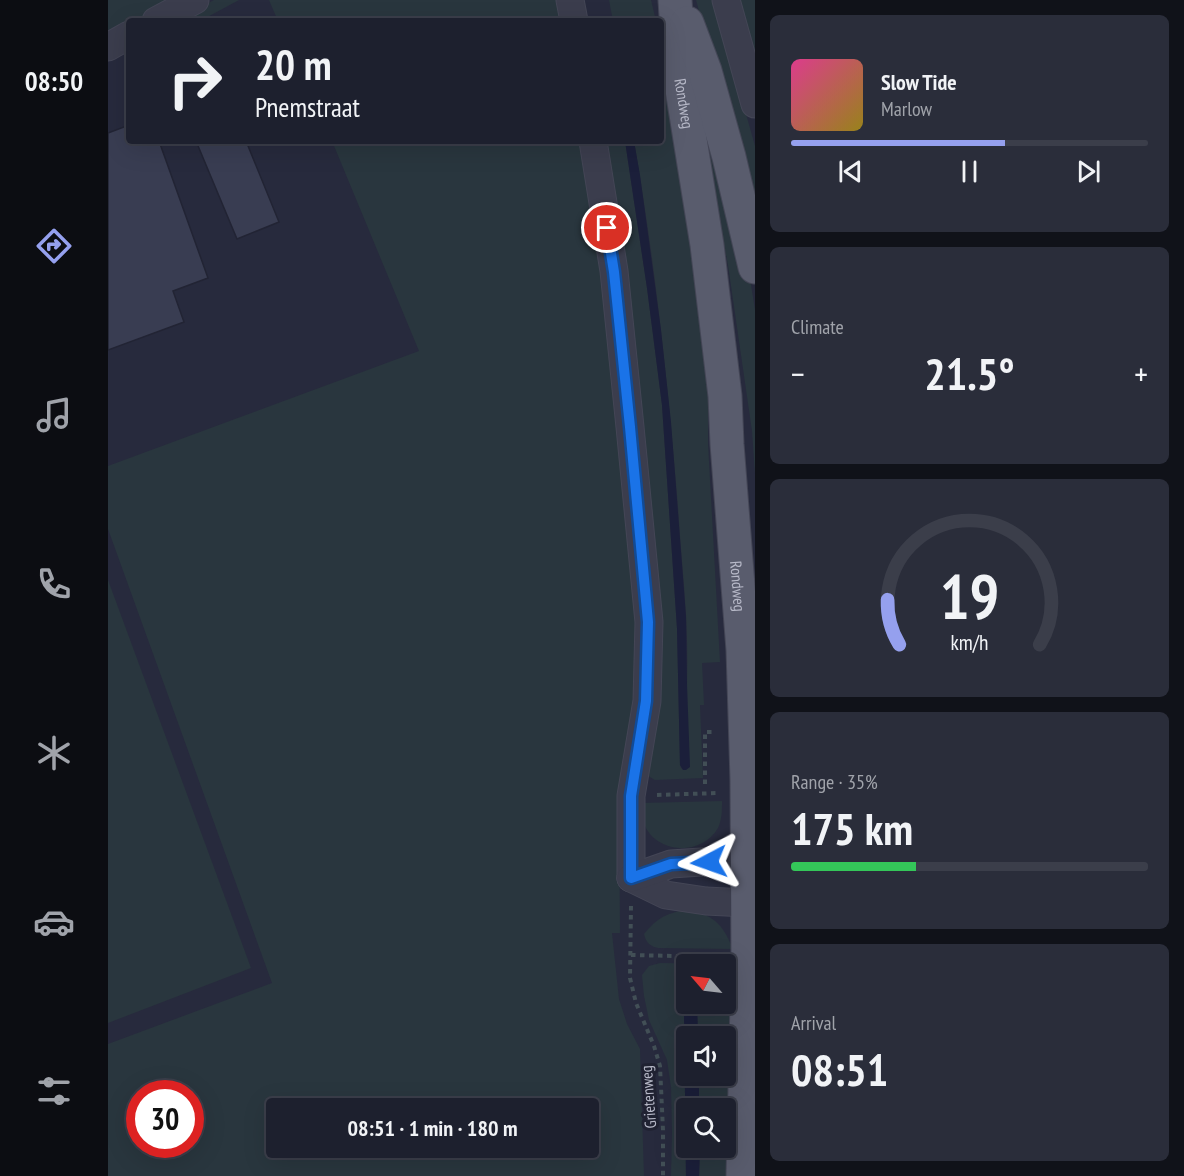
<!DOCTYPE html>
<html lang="en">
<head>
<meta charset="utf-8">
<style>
	body { margin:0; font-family:"PT Sans Narrow",sans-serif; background:#2a2d3a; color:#f1f3f6; height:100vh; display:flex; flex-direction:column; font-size:22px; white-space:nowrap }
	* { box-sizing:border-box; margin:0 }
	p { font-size:20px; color:#a0a3aa }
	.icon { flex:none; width:33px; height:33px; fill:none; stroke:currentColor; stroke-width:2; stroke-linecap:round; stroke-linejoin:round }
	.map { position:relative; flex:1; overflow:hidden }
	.side { display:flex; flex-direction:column; gap:15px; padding:15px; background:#101219; width:429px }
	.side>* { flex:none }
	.hud { position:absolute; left:18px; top:18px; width:538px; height:126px; border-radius:6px; box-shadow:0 6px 24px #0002,0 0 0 2px #3b3e4a; background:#1d202e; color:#f1f3f6; overflow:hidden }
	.needle { width:39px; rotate:298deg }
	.tools { position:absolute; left:568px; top:954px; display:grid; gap:12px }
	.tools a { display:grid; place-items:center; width:60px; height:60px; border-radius:6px; background:#1d202e; box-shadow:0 6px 24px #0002,0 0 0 2px #3b3e4a; font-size:30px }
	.speed { position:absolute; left:18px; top:1080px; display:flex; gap:12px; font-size:30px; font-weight:700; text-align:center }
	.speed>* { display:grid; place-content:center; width:78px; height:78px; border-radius:50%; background:#1d202e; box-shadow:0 6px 24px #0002,0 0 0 2px #3b3e4a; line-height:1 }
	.speed .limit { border:9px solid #d22; background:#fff; color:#111 }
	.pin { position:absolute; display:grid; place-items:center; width:51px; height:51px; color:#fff; margin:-26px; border:3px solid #fff; border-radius:50%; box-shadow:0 2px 6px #0007 }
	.me { position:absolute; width:66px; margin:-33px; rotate:266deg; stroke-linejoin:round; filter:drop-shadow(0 0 4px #0008) }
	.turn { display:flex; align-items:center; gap:21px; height:126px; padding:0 30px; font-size:27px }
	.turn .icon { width:78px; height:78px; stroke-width:2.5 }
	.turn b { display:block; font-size:42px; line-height:51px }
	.big { font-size:45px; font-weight:600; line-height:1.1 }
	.side .tile { flex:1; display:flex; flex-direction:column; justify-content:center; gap:9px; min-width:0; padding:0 21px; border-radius:9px; background:#2a2d3a }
	.side .dial { align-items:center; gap:0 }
	.dial svg { height:156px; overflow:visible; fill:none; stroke:#3b3e4a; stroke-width:7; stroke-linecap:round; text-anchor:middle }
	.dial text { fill:#f1f3f6; stroke:none }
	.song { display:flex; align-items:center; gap:18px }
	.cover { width:72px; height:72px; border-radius:9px; background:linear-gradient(135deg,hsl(330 70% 55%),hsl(50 70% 35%)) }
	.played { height:6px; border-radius:3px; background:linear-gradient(90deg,#95a0ee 60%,#3b3e4a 60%) }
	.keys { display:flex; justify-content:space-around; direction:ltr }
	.heat { display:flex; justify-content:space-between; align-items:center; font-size:33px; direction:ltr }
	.charge { height:9px; border-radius:4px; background:linear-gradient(90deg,#34c759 35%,#3b3e4a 0) }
	.trip { position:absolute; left:158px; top:1098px; width:333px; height:60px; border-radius:6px; background:#1d202e; box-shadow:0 6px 24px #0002,0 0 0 2px #3b3e4a; font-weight:600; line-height:60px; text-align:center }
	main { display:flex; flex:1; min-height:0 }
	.tab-bar { display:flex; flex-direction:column; width:108px; justify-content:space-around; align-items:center; background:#0c0d12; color:#a0a3aa }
	.tab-bar .icon { width:42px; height:42px }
	.tab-bar .active { color:#95a0ee }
	.tab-bar b { font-size:27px; color:#f1f3f6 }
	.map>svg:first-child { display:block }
	.green { fill:#29363e; fill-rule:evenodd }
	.water { fill:#1b1f3a }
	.building { fill:#393d52; stroke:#222434; stroke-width:1.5 }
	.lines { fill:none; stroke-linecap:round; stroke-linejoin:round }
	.minor-casing { stroke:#444656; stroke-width:29 }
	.primary-casing { stroke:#444656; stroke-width:35 }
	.path { stroke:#424f56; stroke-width:4; stroke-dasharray:4.5 4.5; stroke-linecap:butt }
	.minor { stroke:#3b3d4d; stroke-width:27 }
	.primary { stroke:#595c6d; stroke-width:33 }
	.route-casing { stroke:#114b97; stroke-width:15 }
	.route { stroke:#1a73e8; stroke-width:10 }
	.labels { text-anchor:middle; stroke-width:6; stroke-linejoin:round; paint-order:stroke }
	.street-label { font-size:16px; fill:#b7b9c8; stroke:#202232 }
</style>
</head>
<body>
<main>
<nav class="tab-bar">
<b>08:50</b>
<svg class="icon active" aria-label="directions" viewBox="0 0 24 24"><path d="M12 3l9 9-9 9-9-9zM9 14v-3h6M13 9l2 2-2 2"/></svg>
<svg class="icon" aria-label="music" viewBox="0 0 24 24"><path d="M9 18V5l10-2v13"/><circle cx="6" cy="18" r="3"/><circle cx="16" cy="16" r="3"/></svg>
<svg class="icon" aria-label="phone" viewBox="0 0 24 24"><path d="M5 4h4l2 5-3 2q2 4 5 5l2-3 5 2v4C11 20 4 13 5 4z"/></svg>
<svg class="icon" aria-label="climate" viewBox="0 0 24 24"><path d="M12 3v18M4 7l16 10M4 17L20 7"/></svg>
<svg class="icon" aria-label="car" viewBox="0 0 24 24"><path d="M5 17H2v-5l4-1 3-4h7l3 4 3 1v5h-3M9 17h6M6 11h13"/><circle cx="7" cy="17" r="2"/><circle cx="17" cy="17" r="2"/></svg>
<svg class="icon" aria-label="filters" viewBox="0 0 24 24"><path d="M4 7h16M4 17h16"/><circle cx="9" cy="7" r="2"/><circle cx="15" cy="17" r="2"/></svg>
</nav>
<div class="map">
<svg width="647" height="1176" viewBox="0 0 647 1176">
	<rect width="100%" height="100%" fill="#272a3d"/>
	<!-- green -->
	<g class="green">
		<path d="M 0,0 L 92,0 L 53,21 L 21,21 L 21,38 L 0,49 Z"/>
		<path d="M 106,0 L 131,0 L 92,21 L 67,21 Z"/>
		<path d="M 161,0 L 453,0 L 456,21 L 170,21 Z"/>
		<path d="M 501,0 L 543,0 L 548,21 L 505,21 Z"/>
		<path d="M 588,0 L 606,0 L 647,146 L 647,223 L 639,186 Z"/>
		<path d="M 628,0 L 647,0 L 647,65 Z"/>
		<path d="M 579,40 L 641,272 L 647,310 L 647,474 L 644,431 L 620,265 L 594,135 Z"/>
		<path d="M 554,46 L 569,114 L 600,389 L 600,443 L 612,662 L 594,663 L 596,705 L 592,705 L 595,778 L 547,780 L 542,777 L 537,772 L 542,741 L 495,141 L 517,141 L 539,288 L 554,405 L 569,628 L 572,765 L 573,768 L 576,770 C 578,719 581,667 578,615 C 576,579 572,543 570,507 C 560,384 547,262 526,141 L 554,141 Z"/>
		<path d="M 224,141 L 477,141 L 501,308 L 531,622 L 530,676 L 511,801 L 512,933 L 504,933 L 511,999 L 519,1024 L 532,1049 L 536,1176 L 0,1176 L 0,1044 L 164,983 L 0,529 L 0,466 L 311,351 ZM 32,1094 L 82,1094 L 82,1144 L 32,1144 ZM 168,1108 L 480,1108 L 480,1148 L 168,1148 Z"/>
		<path d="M 0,580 L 143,968 L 0,1023 Z"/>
		<path d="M 614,801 C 614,810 614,819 610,828 C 595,854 555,855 539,830 C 534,821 533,812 533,803 Z"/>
		<path d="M 577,910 C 605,914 614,923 625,949 L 550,948 C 542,946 538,943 536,934 C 549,918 557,914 577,910 Z"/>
		<path d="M 552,963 L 632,964 L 625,1176 L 591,1176 L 592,1148 L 618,1148 L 618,1108 L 591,1108 L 591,1076 L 618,1076 L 618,1036 L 590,1036 L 589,1004 L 618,1004 L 618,964 L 579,964 L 579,972 L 574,986 L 576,1010 L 578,1176 L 563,1176 L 564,1132 L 563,1087 L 559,1060 L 541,1020 L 536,996 L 534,975 L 541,966 Z"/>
	</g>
	<!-- water -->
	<g class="water">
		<path d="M 517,141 L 526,141 L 532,175 L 553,330 L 563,422 L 578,617 L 579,684 L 582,767 L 578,770 L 575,770 L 572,765 L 569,628 L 554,405 L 539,288 Z"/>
		<path d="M 578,972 L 579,972 L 579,1004 L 589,1004 L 590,1036 L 579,1036 L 579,1076 L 591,1076 L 591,1108 L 579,1108 L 579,1148 L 592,1148 L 591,1176 L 578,1176 L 576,1010 L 574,986 L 575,975 Z"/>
	</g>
	<!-- building -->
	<g class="building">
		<path d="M 21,125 L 21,141 L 51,141 L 100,278 L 65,291 L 76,322 L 0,350 L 0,133 Z"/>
		<path d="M 88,141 L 138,141 L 171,222 L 129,239 Z"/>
	</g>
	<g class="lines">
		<!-- minor casing -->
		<g class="minor-casing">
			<g id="minor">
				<path d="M 462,0 L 466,21"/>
				<path d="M 618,0 L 647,104"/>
				<path d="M 48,21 L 87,0"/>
				<path d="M 0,47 L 21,35"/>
				<path d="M 485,141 L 506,271 L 522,427 L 541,622 L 539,701 L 523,796 L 523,878"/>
				<path d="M 523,878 L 558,895 L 598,901 L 639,903"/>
				<path d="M 523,878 L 563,864 L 639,859"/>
			</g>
		</g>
		<!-- primary casing -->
		<g class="primary-casing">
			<g id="primary">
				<path id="s1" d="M 567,0 L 572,77 L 599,245 L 617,396 L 619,444 L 635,650 L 639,780 L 640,957 L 635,1176"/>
				<path d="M 579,23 L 597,71 L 621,157 L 647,267"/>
			</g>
		</g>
		<!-- path -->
		<g class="path">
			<path d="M 597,784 L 597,732 L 608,732"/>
			<path d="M 549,795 L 610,793"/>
			<path d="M 523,906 L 522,978 L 528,1003 L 546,1046 L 552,1066 L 555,1130 L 555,1176"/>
			<path d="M 523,955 L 612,957"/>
		</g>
		<!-- minor -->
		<use href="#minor" class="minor"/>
		<!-- primary -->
		<use href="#primary" class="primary"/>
	</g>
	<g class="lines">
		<!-- route casing -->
		<g class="route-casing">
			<path id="route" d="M 499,228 L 506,272 L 522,427 L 540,622 L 538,701 L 523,796 L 523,878 L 563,864 L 601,862"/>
		</g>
		<!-- route -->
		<use href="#route" class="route"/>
	</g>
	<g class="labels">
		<!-- street labels -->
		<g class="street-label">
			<text dy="6" stroke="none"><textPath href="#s1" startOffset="104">Rondweg</textPath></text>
			<text dy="6" stroke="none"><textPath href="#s1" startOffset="590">Rondweg</textPath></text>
			<text transform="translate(540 1097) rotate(-94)" y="6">Grietenweg</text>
		</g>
	</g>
</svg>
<div class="tools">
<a><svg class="needle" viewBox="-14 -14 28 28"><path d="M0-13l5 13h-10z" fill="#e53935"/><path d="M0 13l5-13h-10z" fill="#a0a3aa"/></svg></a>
<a><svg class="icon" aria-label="sound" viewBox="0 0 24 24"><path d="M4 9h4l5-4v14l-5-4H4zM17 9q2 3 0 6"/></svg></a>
<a><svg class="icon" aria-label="search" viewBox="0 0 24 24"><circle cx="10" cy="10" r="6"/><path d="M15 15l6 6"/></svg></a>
</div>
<div class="speed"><div class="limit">30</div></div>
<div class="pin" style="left:499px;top:228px;background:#d93025"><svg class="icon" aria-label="arrive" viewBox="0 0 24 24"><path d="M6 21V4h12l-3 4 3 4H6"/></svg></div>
<svg class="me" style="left:601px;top:862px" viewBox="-20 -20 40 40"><path d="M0-17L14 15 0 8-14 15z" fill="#1a73e8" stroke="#fff" stroke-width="4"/></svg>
<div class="trip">08:51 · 1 min · 180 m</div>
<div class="hud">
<div class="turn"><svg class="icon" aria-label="right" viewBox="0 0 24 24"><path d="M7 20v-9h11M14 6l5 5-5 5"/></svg><div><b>20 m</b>Pnemstraat</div></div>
</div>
</div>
<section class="side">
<div class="tile">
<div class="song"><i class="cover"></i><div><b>Slow Tide</b><p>Marlow</p></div></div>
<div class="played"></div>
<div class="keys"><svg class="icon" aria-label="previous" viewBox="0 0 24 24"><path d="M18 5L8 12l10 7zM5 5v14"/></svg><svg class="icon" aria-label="pause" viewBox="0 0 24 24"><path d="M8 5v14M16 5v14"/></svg><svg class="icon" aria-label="next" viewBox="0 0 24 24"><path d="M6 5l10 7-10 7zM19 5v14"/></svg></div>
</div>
<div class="tile"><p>Climate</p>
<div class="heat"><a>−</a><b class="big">21.5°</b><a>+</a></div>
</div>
<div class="tile dial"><svg viewBox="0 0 100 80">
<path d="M14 69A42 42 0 1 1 86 69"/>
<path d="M14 69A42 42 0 0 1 8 46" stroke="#95a0ee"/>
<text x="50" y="56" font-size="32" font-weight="700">19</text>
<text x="50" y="72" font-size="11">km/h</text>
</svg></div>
<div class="tile"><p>Range · 35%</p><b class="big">175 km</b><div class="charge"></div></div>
<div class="tile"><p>Arrival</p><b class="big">08:51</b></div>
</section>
</main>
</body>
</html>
